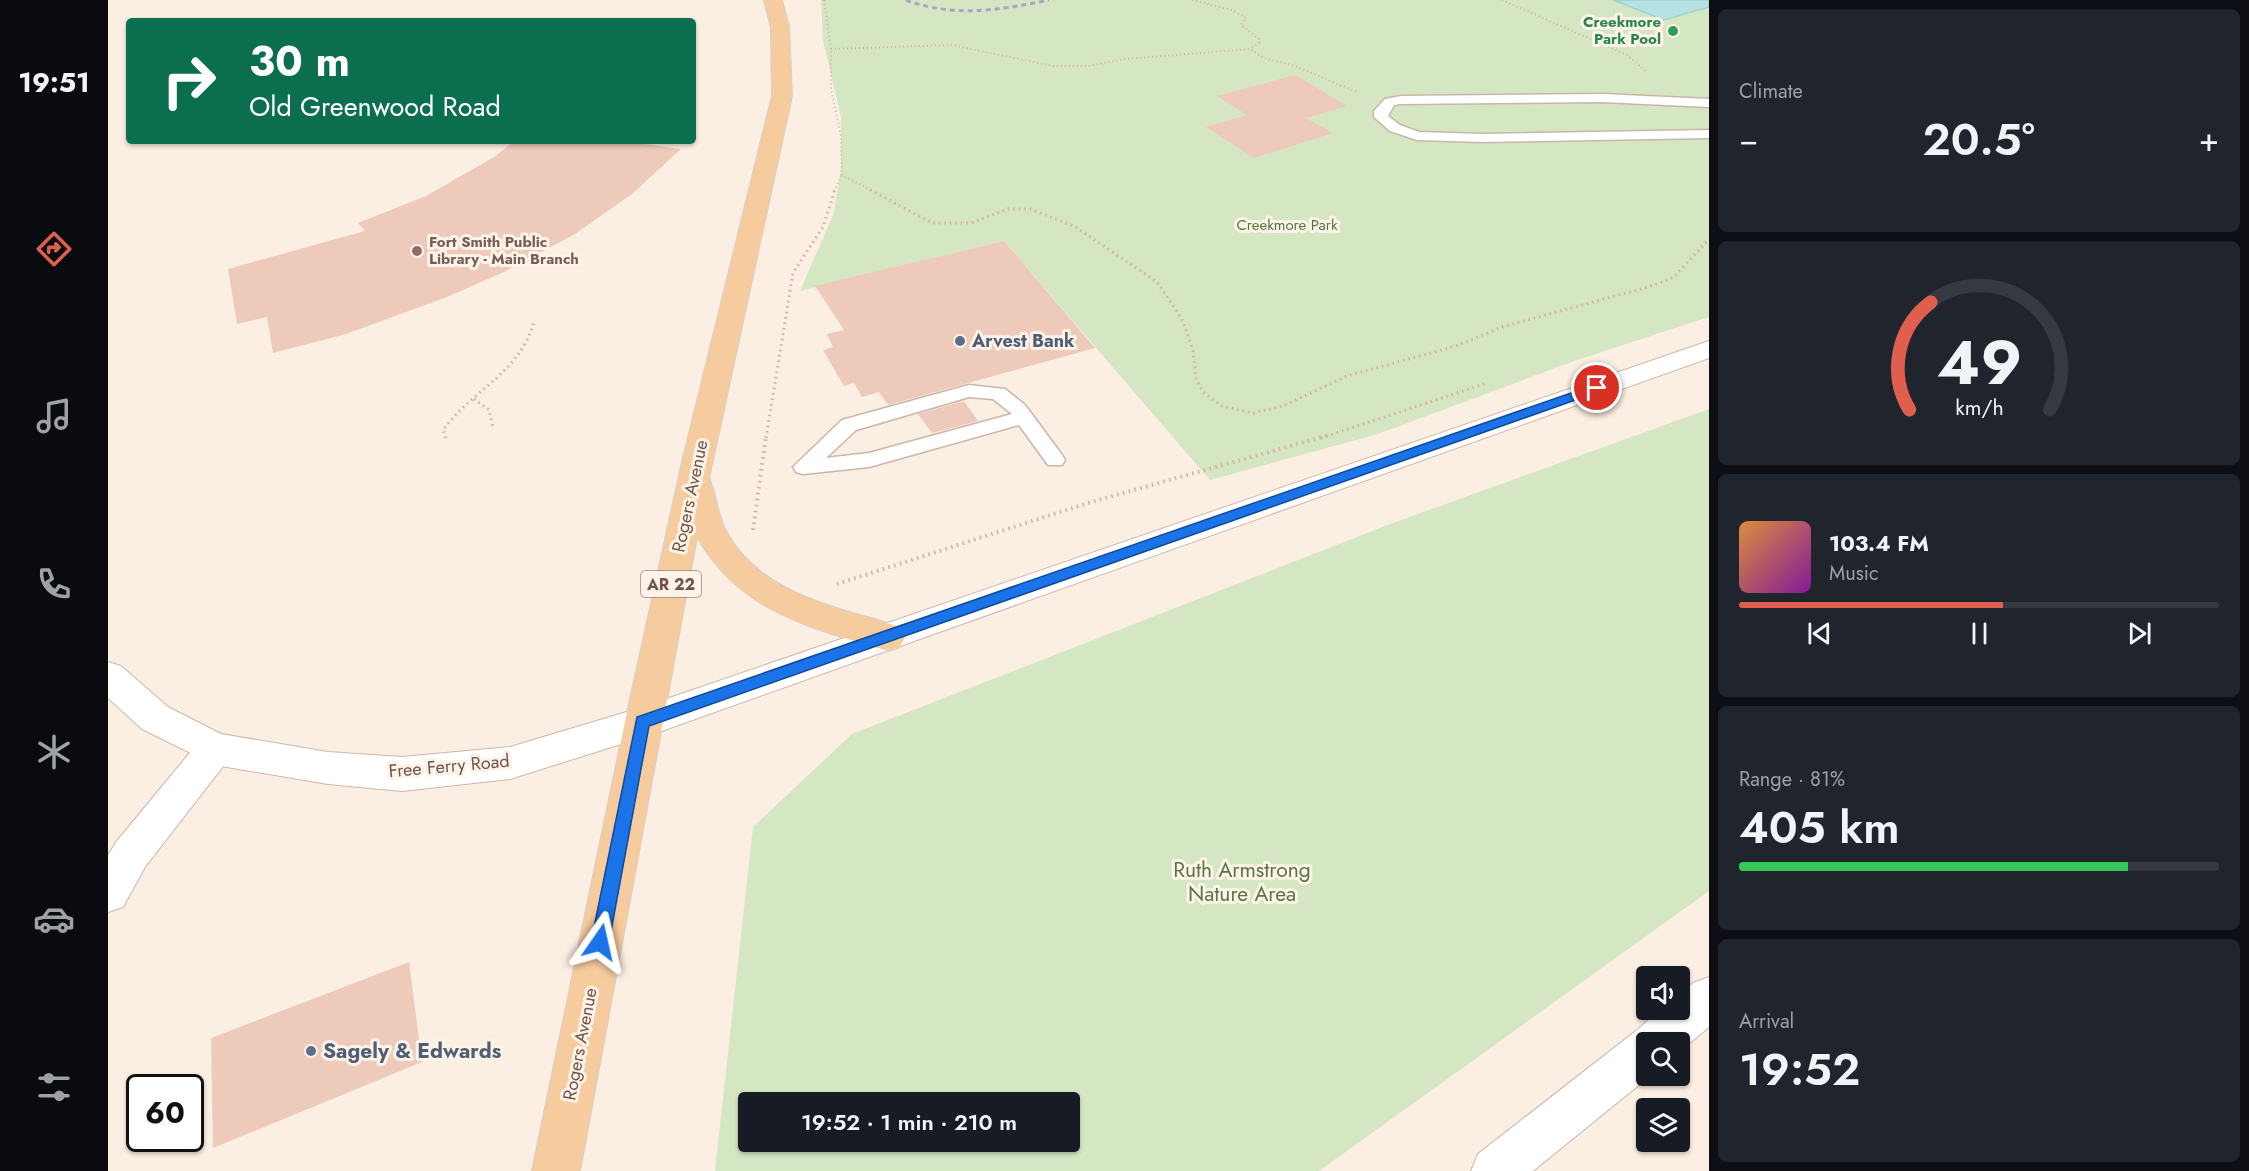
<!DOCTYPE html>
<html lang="en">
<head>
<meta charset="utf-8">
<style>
	body { margin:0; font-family:Jost,sans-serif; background:#20242c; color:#f1f3f6; height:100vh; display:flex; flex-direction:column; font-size:22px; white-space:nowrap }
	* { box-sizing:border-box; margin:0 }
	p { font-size:20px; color:#9ea1a6 }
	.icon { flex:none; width:33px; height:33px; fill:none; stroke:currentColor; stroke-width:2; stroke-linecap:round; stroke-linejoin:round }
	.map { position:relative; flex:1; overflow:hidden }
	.drawer { display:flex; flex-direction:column; gap:9px; padding:9px; background:#0d0f14; width:540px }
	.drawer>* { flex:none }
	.banner { position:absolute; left:18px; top:18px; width:570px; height:126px; border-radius:6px; box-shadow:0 2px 4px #0004; background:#0b6e4f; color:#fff; overflow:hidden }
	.fabs { position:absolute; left:1528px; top:966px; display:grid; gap:12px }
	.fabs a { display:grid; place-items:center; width:54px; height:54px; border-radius:6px; background:#171b24; box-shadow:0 2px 4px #0004; font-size:30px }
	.speed { position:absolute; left:18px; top:1074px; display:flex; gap:12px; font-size:30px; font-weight:700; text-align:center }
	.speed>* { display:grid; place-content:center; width:78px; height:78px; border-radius:50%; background:#171b24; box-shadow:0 2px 4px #0004; line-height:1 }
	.speed .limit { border:3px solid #111; border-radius:9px; background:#fff; color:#111 }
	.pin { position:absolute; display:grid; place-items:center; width:51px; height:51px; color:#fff; margin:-26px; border:3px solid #fff; border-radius:50%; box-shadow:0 2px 6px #0007 }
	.me { position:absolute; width:66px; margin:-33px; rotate:11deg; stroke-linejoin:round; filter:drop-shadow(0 0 4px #0008) }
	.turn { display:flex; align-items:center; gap:21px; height:126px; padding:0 24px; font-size:27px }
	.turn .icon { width:78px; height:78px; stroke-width:2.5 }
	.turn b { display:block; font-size:42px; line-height:51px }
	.big { font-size:45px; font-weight:600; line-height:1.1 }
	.drawer .tile { flex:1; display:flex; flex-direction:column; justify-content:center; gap:9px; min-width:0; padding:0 21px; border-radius:9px; background:#20242c }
	.drawer .dial { align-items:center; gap:0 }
	.dial svg { height:156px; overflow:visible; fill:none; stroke:#363941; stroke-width:7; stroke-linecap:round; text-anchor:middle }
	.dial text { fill:#f1f3f6; stroke:none }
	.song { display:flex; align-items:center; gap:18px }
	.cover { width:72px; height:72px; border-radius:9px; background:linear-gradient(135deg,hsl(30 70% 55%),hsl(290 70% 35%)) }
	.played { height:6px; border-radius:3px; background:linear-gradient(90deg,#df5e4d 55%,#363941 55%) }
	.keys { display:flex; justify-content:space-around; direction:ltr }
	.heat { display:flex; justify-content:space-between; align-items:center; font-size:33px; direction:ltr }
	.charge { height:9px; border-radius:4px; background:linear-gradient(90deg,#34c759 81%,#363941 0) }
	.trip { position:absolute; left:630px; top:1092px; width:342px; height:60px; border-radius:6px; background:#171b24; box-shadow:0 2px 4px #0004; font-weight:600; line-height:60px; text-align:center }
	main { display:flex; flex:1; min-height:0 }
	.dock { display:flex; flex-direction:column; width:108px; justify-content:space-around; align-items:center; background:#090b0e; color:#9ea1a6 }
	.dock .icon { width:42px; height:42px }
	.dock .active { color:#df5e4d }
	.dock b { font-size:27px; color:#f1f3f6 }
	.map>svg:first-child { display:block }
	.green { fill:#d5e7c2; fill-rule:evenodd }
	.water { fill:#b8e1e3; stroke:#9fd2d4; stroke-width:1.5 }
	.building { fill:#eecabb }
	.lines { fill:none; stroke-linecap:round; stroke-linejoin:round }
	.lane-casing { stroke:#cbb5aa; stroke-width:3 }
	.street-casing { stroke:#cbb5aa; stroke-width:2 }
	.secondary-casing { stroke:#d0b6aa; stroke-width:2 }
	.primary-casing { stroke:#d7cfcc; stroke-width:2 }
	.path-far2 { stroke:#d3ad9f; stroke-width:2; stroke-dasharray:1 3; stroke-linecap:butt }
	.path-far1 { stroke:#d3ad9f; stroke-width:3; stroke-dasharray:1.5 4; stroke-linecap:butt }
	.path { stroke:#d3ad9f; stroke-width:4; stroke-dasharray:1.5 4.5; stroke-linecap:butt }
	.lane { fill:#fff; fill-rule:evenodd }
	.street { fill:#fff; fill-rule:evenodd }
	.secondary { fill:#fff; fill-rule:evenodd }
	.primary { fill:#f6cb9e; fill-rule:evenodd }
	.rail { stroke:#b0a2c3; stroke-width:3; stroke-dasharray:5 4; stroke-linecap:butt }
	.route { fill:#1a73e8; stroke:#114b97; stroke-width:1.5 }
	.leisure-dot { fill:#2e9e5b; stroke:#fef3e8; stroke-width:2 }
	.education-dot { fill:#8d6e63; stroke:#fef3e8; stroke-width:2 }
	.service-dot { fill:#5c6f8a; stroke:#fef3e8; stroke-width:2 }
	.labels { text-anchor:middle; stroke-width:6; stroke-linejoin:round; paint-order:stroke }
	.far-leisure-label { font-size:15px; font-weight:bold; fill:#27864d; stroke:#fef3e8; text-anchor:end }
	.far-park-label { font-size:15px; fill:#587643; stroke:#fef3e8 }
	.far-education-label { font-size:15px; font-weight:bold; fill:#785e54; stroke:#fef3e8; text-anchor:start }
	.shield { fill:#fef3e8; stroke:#9b8479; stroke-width:1.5 }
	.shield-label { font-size:16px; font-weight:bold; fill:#71544a }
	.service-label { font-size:18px; font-weight:bold; fill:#4e5e75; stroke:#fef3e8; text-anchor:start }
	.street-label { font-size:18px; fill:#71544a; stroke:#fef3e8 }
	.near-park-label { font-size:21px; fill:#587643; stroke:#fef3e8 }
	.near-service-label { font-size:21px; font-weight:bold; fill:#4e5e75; stroke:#fef3e8; text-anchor:start }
</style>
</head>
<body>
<main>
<nav class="dock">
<b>19:51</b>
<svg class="icon active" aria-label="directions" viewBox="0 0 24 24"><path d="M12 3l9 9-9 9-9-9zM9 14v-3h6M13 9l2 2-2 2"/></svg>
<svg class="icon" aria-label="music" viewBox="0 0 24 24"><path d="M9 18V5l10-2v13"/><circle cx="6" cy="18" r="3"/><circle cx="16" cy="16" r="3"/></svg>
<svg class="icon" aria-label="phone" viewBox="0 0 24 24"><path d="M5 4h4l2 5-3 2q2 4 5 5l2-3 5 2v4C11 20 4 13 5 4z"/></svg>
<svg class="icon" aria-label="climate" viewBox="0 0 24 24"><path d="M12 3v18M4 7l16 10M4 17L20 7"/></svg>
<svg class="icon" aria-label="car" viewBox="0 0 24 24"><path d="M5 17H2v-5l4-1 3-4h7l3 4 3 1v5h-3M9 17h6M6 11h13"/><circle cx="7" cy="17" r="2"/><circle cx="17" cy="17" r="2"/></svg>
<svg class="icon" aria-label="filters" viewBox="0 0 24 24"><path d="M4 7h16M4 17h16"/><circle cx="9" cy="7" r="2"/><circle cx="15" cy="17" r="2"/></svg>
</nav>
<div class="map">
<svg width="1601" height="1171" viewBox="0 0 1601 1171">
	<rect width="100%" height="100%" fill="#fbeee2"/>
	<!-- green -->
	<g class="green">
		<path d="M 713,0 L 1601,0 L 1601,317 L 1466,361 L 1270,434 L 1102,480 L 896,241 L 692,291 L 726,213 L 733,169 L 733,117 L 715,40 Z"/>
		<path d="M 1601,409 L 1601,891 L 1211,1171 L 607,1171 L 645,827 L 744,734 L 1285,523 ZM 962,1102 L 962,1142 L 640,1142 L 640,1102 Z"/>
	</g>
	<!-- water -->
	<path class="water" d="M 1505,0 L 1601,0 L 1601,7 L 1556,20 Z"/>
	<!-- building -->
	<g class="building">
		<path d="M 1187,75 L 1239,106 L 1198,118 L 1225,133 L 1146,158 L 1098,127 L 1139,115 L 1109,96 Z"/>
		<path d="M 406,141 L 513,141 L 573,149 L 524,194 L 467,234 L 396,272 L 339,297 L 238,334 L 165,353 L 159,317 L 129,324 L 120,269 L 257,231 L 250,223 L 318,196 L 386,157 Z"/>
		<path d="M 896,241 L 987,348 L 780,405 L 771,392 L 754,397 L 746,383 L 736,386 L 715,350 L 725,347 L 719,334 L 736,330 L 707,286 Z"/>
		<path d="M 856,401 L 870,421 L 824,433 L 810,414 Z"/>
		<path d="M 301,962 L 314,1062 L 105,1148 L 103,1038 Z"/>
	</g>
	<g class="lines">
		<!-- lane casing -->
		<g class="lane-casing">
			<g id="lane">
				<path d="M 1494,94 L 1601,99 L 1601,107 L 1494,102 L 1293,104 L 1286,105 L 1280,116 L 1292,125 L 1311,132 L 1374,134 L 1601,130 L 1601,138 L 1374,142 L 1309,140 L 1282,131 L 1266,117 L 1266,111 L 1277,99 L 1293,96 Z"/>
				<path d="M 861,385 L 897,389 L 917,405 L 954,455 L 957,460 L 954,465 L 940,465 L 911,425 L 761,467 L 695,474 L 688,472 L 685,467 L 734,420 ZM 861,397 L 885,399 L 904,414 L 761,453 L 718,458 L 748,430 Z"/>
			</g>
		</g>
		<!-- street casing -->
		<g class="street-casing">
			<g id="street">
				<path d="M 107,733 L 120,738 L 126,749 L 120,760 L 37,867 L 15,907 L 0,912 L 0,855 L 9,841 L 94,738 Z"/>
				<path d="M 1601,977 L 1601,1027 L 1572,1051 L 1572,1042 L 1539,1042 L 1539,1076 L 1542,1076 L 1425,1171 L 1363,1171 L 1370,1154 L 1529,1030 L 1552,1010 L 1572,1010 L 1572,994 L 1585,983 Z"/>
			</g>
		</g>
		<!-- secondary casing -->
		<g class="secondary-casing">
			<path id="secondary" d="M 1601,341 L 1601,358 L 548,733 L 402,779 L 294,791 L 220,784 L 107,765 L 34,729 L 0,698 L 0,662 L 13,666 L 60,707 L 113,734 L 220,752 L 294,757 L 402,747 L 535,707 Z"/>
		</g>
		<!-- primary casing -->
		<g class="primary-casing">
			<path id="primary" d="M 656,0 L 674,0 L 681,27 L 684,96 L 601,478 C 609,495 609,515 618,531 C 652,595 730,607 792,627 L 797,637 L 792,647 L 780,651 C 702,627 633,613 589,537 L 472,1171 L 424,1171 L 517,722 L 574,462 L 664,96 L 663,27 Z"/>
		</g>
		<!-- path-far2 -->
		<g class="path-far2">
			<path d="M 716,0 L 723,49 L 723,89 L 733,136 L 734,175 L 764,191"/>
			<path d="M 1084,0 L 1124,10 L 1138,18 L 1133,25 L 1151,39 L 1151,43 L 1142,49"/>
			<path d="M 1394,0 L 1519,55 L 1540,73"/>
			<path d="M 723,49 L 844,45 L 945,66 L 979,66 L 1017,59 L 1142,49 L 1156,58 L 1187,66 L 1249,92"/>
			<path d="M 726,191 L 734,175"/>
		</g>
		<!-- path-far1 -->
		<g class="path-far1">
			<path d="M 762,190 L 824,223 L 863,223 L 900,209 L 922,209 L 966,226 L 1049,282 L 1074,319 L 1085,350 L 1088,378 L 1095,392 L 1114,406 L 1145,413 L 1175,406 L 1239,376 L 1348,346 L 1394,327 L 1547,285 L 1566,277 L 1601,239"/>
			<path d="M 366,399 L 381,410 L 385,427"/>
			<path d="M 338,438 L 335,430 C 365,389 411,374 426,322"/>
			<path d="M 658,438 L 685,273 L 715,227 L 727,190"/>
			<path d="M 1213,438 L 1379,383"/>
		</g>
		<!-- path -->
		<g class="path">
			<path d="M 645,530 L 658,436"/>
			<path d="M 729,584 L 980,503 L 1218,436"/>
		</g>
		<!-- lane -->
		<use href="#lane" class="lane"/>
		<!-- street -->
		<use href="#street" class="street"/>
		<!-- secondary -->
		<use href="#secondary" class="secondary"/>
		<!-- primary -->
		<use href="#primary" class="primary"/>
		<!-- rail -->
		<path class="rail" d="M 798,0 C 846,18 892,10 941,0"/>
	</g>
	<!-- route -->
	<path class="route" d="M 1489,384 L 1493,385 L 1493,391 L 541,726 L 501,942 L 498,948 L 492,950 L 486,948 L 483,942 L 529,717 Z"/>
	<!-- markers -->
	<circle class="leisure-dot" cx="1565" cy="31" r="6"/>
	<circle class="education-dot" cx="309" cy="251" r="6"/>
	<g class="service-dot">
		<circle cx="852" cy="341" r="6"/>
		<circle cx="203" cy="1051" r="6"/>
	</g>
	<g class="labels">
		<!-- far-leisure labels -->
		<g class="far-leisure-label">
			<text x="1553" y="27">Creekmore<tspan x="1553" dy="17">Park Pool</tspan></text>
		</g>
		<!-- far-park labels -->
		<g class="far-park-label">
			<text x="1179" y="230">Creekmore Park</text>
		</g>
		<!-- far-education labels -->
		<g class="far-education-label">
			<text x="321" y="247">Fort Smith Public<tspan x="321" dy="17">Library - Main Branch</tspan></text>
		</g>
		<!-- shield labels -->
		<rect class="shield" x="533" y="571" width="60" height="26" rx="4.5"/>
		<g class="shield-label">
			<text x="563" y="590">AR 22</text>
		</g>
		<!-- service labels -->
		<g class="service-label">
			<text x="864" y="347">Arvest Bank</text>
		</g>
		<!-- street labels -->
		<g class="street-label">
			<text transform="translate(582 496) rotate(-78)" y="6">Rogers Avenue</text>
			<text transform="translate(341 766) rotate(-5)" y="6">Free Ferry Road</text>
			<text transform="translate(472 1044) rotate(-79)" y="6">Rogers Avenue</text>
		</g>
		<!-- near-park labels -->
		<g class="near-park-label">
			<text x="1134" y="877">Ruth Armstrong<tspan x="1134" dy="24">Nature Area</tspan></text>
		</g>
		<!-- near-service labels -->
		<g class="near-service-label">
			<text x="215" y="1058">Sagely &amp; Edwards</text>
		</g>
	</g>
</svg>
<div class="fabs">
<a><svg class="icon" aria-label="sound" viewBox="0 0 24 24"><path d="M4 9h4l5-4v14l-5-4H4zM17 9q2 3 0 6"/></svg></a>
<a><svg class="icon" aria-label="search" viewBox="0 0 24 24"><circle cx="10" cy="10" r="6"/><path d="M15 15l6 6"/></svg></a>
<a><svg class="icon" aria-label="layers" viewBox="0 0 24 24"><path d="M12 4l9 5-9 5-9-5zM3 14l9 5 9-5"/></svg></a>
</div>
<div class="speed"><div class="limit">60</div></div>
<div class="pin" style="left:1489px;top:388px;background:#d93025"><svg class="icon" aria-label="arrive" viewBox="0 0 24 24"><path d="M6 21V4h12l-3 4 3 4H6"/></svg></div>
<svg class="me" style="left:492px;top:942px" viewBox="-20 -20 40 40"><path d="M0-17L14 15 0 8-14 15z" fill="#1a73e8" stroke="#fff" stroke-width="4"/></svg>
<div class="trip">19:52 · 1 min · 210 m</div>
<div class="banner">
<div class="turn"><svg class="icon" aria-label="right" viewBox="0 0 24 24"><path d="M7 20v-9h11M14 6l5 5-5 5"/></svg><div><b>30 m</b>Old Greenwood Road</div></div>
</div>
</div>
<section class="drawer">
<div class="tile"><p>Climate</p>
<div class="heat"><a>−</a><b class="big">20.5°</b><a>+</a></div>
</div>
<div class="tile dial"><svg viewBox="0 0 100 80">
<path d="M14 69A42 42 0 1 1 86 69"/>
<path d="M14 69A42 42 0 0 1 25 14" stroke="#df5e4d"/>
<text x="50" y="56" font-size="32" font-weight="700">49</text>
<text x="50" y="72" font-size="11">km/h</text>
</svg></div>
<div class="tile">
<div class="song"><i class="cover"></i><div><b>103.4 FM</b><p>Music</p></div></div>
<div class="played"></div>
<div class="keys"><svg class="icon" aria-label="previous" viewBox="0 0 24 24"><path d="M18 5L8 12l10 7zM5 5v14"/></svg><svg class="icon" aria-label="pause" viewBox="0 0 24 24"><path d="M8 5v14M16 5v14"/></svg><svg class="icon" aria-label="next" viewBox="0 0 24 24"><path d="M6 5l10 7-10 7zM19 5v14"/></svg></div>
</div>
<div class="tile"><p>Range · 81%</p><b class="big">405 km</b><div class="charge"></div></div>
<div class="tile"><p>Arrival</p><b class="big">19:52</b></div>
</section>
</main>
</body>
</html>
